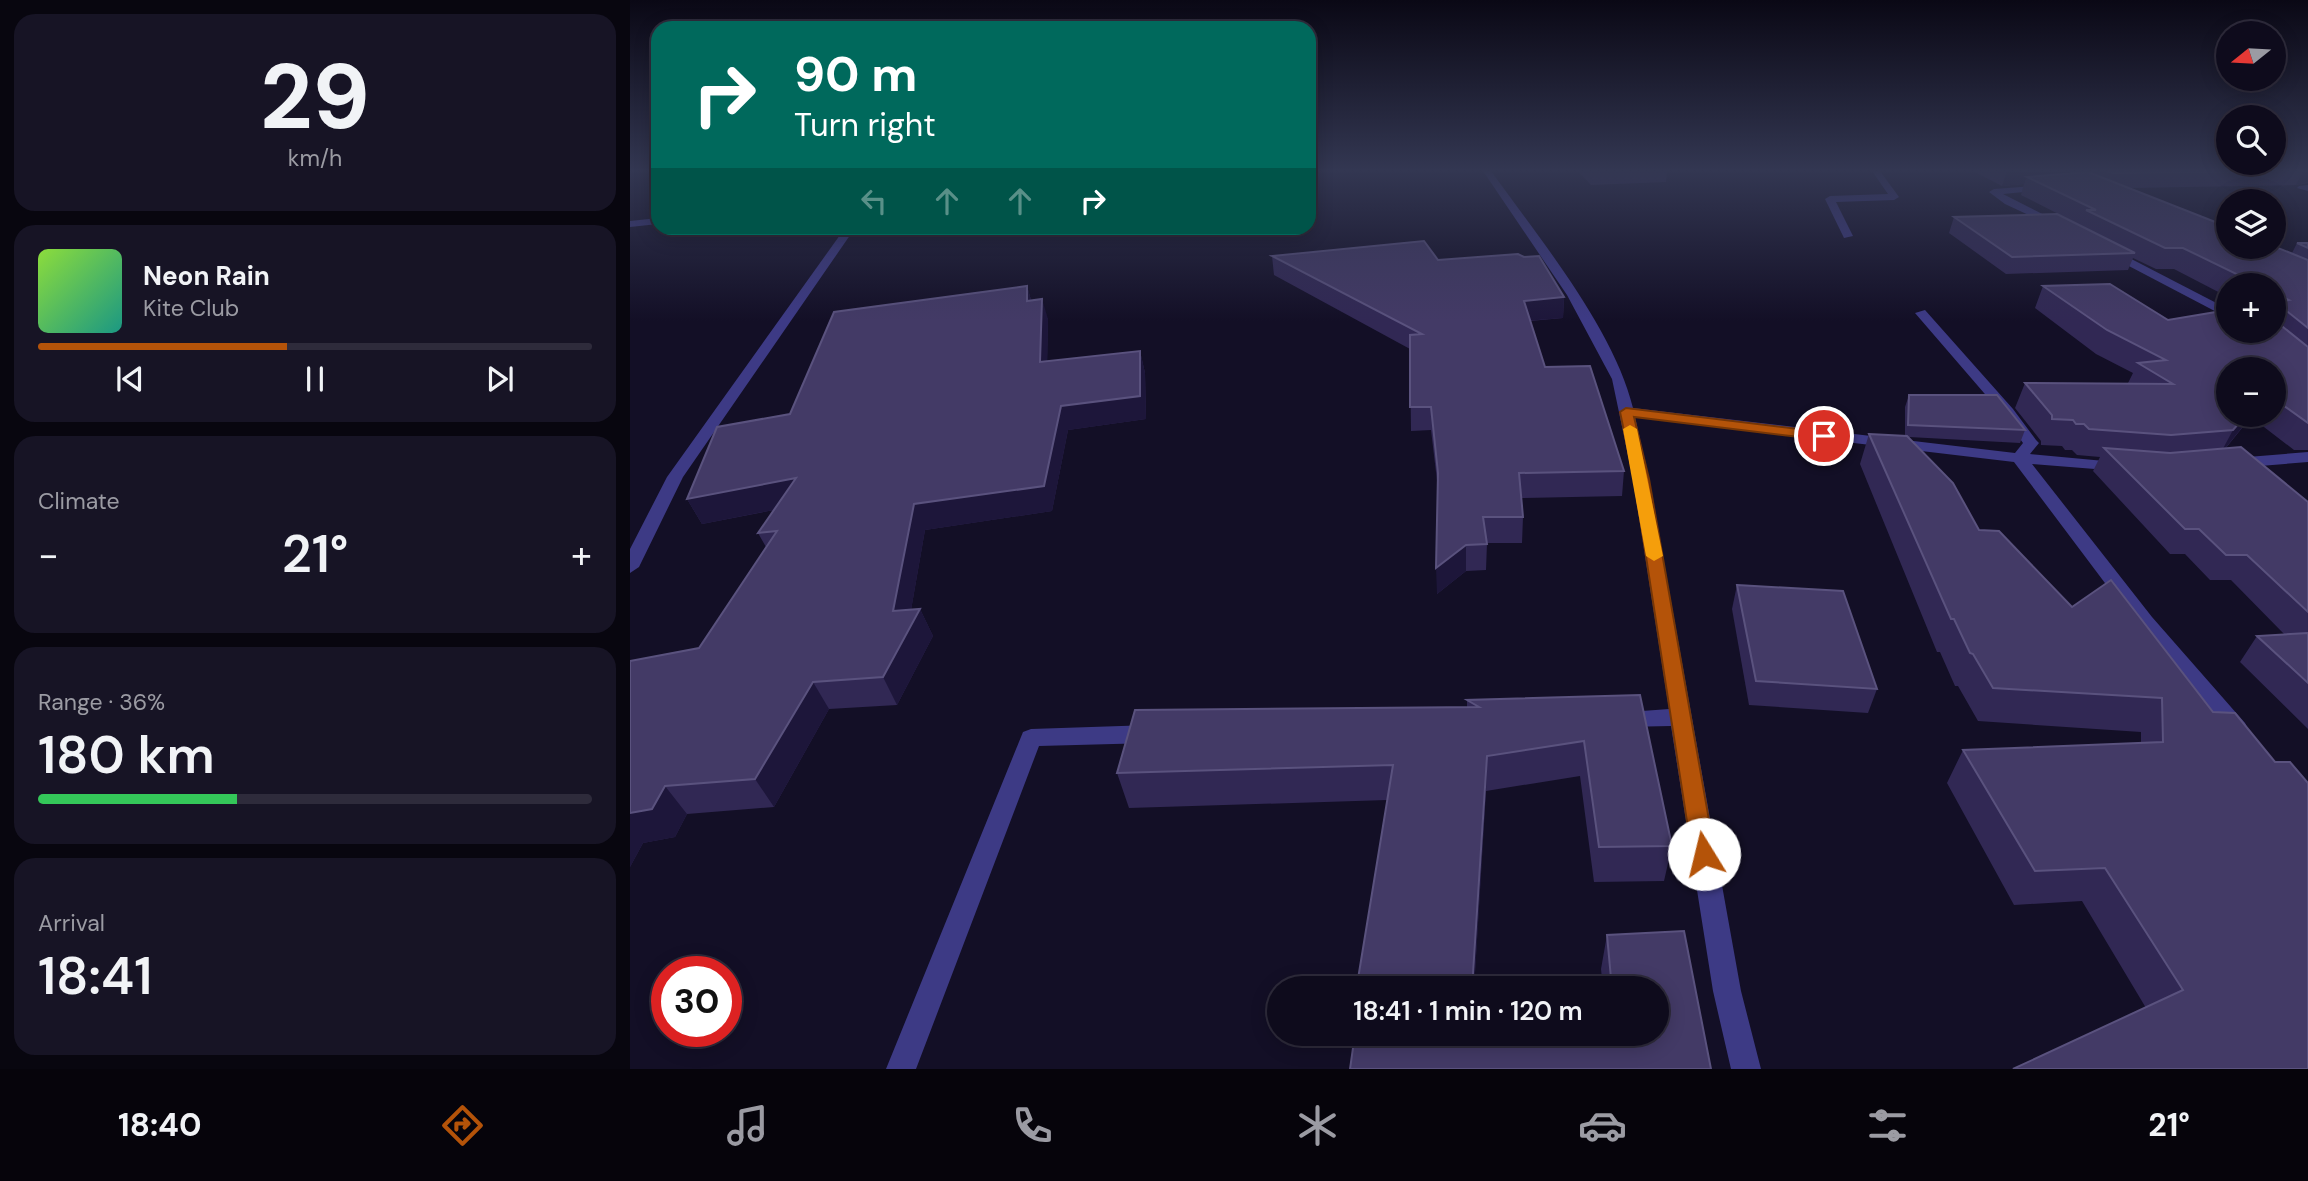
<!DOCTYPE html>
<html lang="en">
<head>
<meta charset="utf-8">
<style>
	body { margin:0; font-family:"DM Sans",sans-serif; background:#171425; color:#f1f3f6; height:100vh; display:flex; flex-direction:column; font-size:26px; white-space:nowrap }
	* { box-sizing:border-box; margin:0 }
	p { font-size:23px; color:#9b9ba3 }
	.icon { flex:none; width:38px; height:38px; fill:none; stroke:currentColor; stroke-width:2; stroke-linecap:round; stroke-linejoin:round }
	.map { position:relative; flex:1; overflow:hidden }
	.panel { display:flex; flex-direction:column; gap:14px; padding:14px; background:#08060f; width:630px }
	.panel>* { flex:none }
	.hud { position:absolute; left:21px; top:21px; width:665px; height:214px; border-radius:21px; box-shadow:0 4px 18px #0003,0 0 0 2px #2e2b3b; background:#00695c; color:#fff; overflow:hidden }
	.needle { width:46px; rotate:252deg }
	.fabs { position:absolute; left:1586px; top:21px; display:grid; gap:14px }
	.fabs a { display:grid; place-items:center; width:70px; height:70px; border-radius:50%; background:#0e0b1c; box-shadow:0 4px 18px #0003,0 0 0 2px #2e2b3b; font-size:35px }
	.speed { position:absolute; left:21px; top:956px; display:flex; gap:14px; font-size:35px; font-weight:700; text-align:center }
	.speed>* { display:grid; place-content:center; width:91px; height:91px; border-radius:50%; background:#0e0b1c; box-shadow:0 4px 18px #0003,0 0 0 2px #2e2b3b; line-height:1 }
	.speed .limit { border:10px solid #d22; background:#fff; color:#111 }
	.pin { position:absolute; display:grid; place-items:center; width:60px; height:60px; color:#fff; margin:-30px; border:4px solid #fff; border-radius:50%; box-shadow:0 2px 7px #0007 }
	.me { position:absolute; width:77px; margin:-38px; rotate:351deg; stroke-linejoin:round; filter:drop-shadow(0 0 5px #0008) }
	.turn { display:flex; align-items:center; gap:24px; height:147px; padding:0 28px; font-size:32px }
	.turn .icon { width:91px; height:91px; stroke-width:2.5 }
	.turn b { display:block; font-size:49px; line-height:60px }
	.lanes { display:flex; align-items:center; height:66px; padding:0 28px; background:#0003; justify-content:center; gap:35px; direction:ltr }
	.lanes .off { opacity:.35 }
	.big { font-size:52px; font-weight:600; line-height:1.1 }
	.panel .widget { flex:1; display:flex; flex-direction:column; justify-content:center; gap:10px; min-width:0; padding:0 24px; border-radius:21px; background:#171425 }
	.panel .dial { align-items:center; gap:0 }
	.dial b { font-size:91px; line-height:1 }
	.song { display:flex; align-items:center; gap:21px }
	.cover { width:84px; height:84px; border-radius:10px; background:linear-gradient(135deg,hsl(90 70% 55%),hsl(170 70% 35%)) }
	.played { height:7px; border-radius:4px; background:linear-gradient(90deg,#b45309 45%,#2e2b3b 45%) }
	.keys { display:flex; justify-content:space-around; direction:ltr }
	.heat { display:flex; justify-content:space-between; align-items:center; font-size:38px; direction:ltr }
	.charge { height:10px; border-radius:5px; background:linear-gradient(90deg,#34c759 36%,#2e2b3b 0) }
	.trip { position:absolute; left:637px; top:976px; width:402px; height:70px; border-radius:35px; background:#0e0b1c; box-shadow:0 4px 18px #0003,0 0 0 2px #2e2b3b; font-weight:600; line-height:70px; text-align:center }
	.tabs { display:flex; height:112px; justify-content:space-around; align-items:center; background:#06040b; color:#9b9ba3 }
	.tabs .icon { width:49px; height:49px }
	.tabs .current { color:#b45309 }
	.tabs b { font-size:32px; color:#f1f3f6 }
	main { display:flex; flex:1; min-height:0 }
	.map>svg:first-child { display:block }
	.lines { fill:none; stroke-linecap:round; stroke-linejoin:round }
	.street { fill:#3d3a85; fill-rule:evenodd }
	.wall { fill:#312854; fill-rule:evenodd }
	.shaded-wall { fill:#1d163a }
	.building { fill:#433a66; stroke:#5a527e; stroke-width:2 }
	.route { fill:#b45309; stroke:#753606; stroke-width:2 }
	.slow { fill:#f59e0b }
</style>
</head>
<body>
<main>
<section class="panel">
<div class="widget dial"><b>29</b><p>km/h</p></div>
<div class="widget">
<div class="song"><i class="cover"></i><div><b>Neon Rain</b><p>Kite Club</p></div></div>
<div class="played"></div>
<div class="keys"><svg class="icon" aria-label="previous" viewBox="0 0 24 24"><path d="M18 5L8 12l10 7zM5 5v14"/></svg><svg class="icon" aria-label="pause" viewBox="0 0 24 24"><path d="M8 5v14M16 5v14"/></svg><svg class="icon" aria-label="next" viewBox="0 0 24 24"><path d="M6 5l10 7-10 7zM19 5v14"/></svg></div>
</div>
<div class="widget"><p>Climate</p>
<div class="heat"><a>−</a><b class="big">21°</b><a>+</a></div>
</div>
<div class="widget"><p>Range · 36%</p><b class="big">180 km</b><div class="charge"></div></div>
<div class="widget"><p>Arrival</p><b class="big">18:41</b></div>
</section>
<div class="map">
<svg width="1678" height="1069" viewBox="0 0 1678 1069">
	<rect width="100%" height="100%" fill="#130f26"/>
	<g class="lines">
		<!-- street -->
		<g class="street">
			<path d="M 853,171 L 861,171 C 909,238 984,329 1003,408 L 1385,453 L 1393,443 L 1373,415 L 1285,313 L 1295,310 L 1383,409 L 1406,440 L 1409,443 L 1400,454 L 1496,463 L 1498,466 L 1496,469 L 1490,471 L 1402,464 L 1522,617 L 1615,723 L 1618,729 L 1615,735 L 1607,738 L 1599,735 L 1508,627 L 1384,462 L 1005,417 L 1019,479 L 1111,991 L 1131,1069 L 1101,1069 L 1083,991 L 1041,726 L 993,727 L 985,725 L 982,719 L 985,713 L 1039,709 L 1003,479 L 982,379 L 937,295 Z"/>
			<path d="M 1242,171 L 1250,171 L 1269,197 L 1264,200 L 1206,202 L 1223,236 L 1214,238 L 1195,199 L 1200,196 L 1258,194 Z"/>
			<path d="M 1417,185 L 1417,189 L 1414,190 L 1373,194 L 1428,222 L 1429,224 L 1424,227 L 1375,204 L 1359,192 L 1364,189 Z"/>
			<path d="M 1678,185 L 1678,191 L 1667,188 L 1669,186 Z"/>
			<path d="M 28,218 L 28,224 L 0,227 L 0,221 Z"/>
			<path d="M 215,228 L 225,228 L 53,477 L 9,567 L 0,573 L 0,549 L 37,477 Z"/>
			<path d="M 1476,250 L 1484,250 L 1598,309 L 1598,318 L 1476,254 Z"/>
			<path d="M 1678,452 L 1678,462 L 1605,468 L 1597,463 L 1605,458 Z"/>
			<path d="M 521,725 L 529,728 L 532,734 L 529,740 L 521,743 L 409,746 L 286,1069 L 256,1069 L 393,732 L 401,729 Z"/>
		</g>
	</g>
	<!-- wall -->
	<g class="wall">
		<path d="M 948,171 L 1037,171 L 1036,182 L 961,185 Z"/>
		<path d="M 1343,171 L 1436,171 L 1435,174 L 1441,173 L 1437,171 L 1678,171 L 1678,183 L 1666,185 L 1499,188 L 1662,253 L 1667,243 L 1678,243 L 1678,450 L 1664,450 L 1621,417 L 1595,449 L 1678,502 L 1678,729 L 1610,662 L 1627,636 L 1655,635 L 1601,580 L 1580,580 L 1555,554 L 1540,554 L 1463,471 L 1470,457 L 1447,455 L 1442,450 L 1435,450 L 1432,446 L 1411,445 L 1411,441 L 1385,408 L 1395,383 L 1498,383 L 1503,373 L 1466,354 L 1405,308 L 1413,286 L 1538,320 L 1643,331 L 1643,285 L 1598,285 L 1598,297 L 1544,269 L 1526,269 L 1503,258 L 1498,270 L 1376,274 L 1319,233 L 1324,217 L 1450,225 L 1391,195 L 1394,184 L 1372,186 ZM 1643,369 L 1643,415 L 1598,415 Z"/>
		<path d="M 642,256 L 808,260 L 934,297 L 933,318 L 900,321 L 915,367 L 994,471 L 992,496 L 891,498 L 893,517 L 892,543 L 857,543 L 856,570 L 836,571 L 807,594 L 808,489 L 801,430 L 781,431 L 780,349 L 644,275 Z"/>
		<path d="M 397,286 L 401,300 L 418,319 L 417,361 L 510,351 L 515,373 L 516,419 L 438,430 L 422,511 L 295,530 L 281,610 L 290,609 L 303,636 L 267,705 L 199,709 L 144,807 L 57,814 L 45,837 L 13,843 L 0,867 L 0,661 L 69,648 L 136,547 L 128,533 L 144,510 L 72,524 L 57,499 Z"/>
		<path d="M 1279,395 L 1395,430 L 1390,443 L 1279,437 L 1349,530 L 1442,607 L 1583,712 L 1678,1069 L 1516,1008 L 1452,901 L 1384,905 L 1317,783 L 1333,750 L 1511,743 L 1511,732 L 1348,721 L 1328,686 L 1325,686 L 1310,652 L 1307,652 L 1230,464 L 1239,434 L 1275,436 L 1275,407 Z"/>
		<path d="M 1107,585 L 1247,689 L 1238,713 L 1119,705 L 1102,609 Z"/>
		<path d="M 1010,695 L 1042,846 L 1034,881 L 964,882 L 950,776 L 856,791 L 844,989 L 729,989 L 728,979 L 757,800 L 499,808 L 487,773 L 837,707 L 837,700 Z"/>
		<path d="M 1054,931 L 1081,1069 L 720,1069 L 725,1034 L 1027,1034 L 1027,989 L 973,989 L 971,969 L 977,935 Z"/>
	</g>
	<!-- shaded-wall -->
	<g class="shaded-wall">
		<path d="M 1377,171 L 1436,171 L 1432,180 L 1397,177 L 1394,184 L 1372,186 Z"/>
		<path d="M 1673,171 L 1678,171 L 1678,182 L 1666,185 Z"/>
		<path d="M 397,286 L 403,307 L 397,301 Z"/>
		<path d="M 934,297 L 933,318 L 893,321 L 894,301 Z"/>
		<path d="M 412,299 L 418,319 L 417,385 L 410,362 Z"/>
		<path d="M 510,351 L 515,373 L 516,419 L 438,430 L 422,511 L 295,530 L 277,633 L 290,609 L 303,636 L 267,705 L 253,677 L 263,611 L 284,504 L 431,406 Z"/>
		<path d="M 1616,415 L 1622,415 L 1589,456 L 1603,430 Z"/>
		<path d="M 166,478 L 179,503 L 72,524 L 57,499 Z"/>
		<path d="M 836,545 L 836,571 L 807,594 L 806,568 Z"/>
		<path d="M 183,682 L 199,709 L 144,807 L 125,779 Z"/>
		<path d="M 857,756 L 856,791 L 844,989 L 842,989 Z"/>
		<path d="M 35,786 L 57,814 L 45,837 L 13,843 L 0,867 L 0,813 Z"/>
	</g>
	<!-- building -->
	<g class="building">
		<path d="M 1477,171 L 1628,171 L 1483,173 Z"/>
		<path d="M 1458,172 L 1598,227 L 1598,247 L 1643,247 L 1643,246 L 1678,260 L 1678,328 L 1658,312 L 1643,306 L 1643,303 L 1659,300 L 1643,292 L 1643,285 L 1629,285 L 1553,248 L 1535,248 L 1456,210 L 1466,210 L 1397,177 Z"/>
		<path d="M 1427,214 L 1505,253 L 1382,257 L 1324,217 Z"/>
		<path d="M 794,241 L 808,260 L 888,254 L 894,257 L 909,256 L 934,297 L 894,301 L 915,367 L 960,366 L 994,471 L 889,473 L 893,517 L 853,517 L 857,544 L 836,545 L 806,568 L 808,473 L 801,407 L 780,407 L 780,335 L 792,334 L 642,256 Z"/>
		<path d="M 1667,243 L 1678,243 L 1678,248 Z"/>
		<path d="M 1480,284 L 1538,320 L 1598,310 L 1598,331 L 1643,331 L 1643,319 L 1678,347 L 1678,423 L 1643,398 L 1643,369 L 1598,369 L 1598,415 L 1616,415 L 1603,430 L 1541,435 L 1459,429 L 1454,424 L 1446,424 L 1443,420 L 1422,419 L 1422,415 L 1395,383 L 1543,384 L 1508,363 L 1536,360 L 1477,330 L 1413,286 Z"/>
		<path d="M 397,286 L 397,301 L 412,299 L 410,362 L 510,351 L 510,396 L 431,406 L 414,486 L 284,504 L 263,611 L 290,609 L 253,677 L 183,682 L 125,779 L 35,786 L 22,809 L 0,813 L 0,661 L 69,648 L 147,531 L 128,533 L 166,478 L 57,499 L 87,427 L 160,414 L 204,312 Z"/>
		<path d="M 1279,395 L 1367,395 L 1395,430 L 1278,425 Z"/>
		<path d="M 1239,434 L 1277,436 L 1323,483 L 1349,530 L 1369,531 L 1442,607 L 1481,580 L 1583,712 L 1605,713 L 1645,762 L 1660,762 L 1678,783 L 1678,1069 L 1383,1069 L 1553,990 L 1475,868 L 1405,871 L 1333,750 L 1533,742 L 1532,698 L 1363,688 L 1343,654 L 1340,653 L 1324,619 L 1321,619 Z"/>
		<path d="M 1611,447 L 1678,502 L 1678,612 L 1617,555 L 1596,555 L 1569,529 L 1555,529 L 1474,448 L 1540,453 Z"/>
		<path d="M 1107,585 L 1213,591 L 1247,689 L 1126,681 Z"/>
		<path d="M 1678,633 L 1678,683 L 1627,636 Z"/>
		<path d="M 1010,695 L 1042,846 L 969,847 L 954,741 L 857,756 L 842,989 L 733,989 L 734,980 L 728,979 L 763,765 L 487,773 L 505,710 L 849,707 L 837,700 Z"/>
		<path d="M 1054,931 L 1081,1069 L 720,1069 L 725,1034 L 1027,1034 L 1027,989 L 982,989 L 977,935 Z"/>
	</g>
	<!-- sky -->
	<linearGradient id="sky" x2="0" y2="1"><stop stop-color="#0a0815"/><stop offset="0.53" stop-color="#333752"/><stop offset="1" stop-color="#333752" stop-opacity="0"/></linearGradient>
	<rect width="1678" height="321" fill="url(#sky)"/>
	<!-- route -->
	<path class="route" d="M 996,408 L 1194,432 L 1201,436 L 1194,440 L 1004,417 L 1019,479 L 1085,854 L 1082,861 L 1074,864 L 1066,861 L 1062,854 L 1004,479 L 990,412 Z"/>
	<!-- slow -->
	<path class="slow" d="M 1000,425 L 1007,429 L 1033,556 L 1024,561 L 1016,556 L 993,429 Z"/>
</svg>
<div class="fabs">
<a><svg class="needle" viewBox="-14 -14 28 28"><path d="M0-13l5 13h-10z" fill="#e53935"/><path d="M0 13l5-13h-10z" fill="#9b9ba3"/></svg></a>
<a><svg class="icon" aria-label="search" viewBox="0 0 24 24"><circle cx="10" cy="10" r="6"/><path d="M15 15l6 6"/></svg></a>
<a><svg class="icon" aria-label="layers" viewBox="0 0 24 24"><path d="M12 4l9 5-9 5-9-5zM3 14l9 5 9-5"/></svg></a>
<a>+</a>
<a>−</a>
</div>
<div class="speed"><div class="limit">30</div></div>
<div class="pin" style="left:1194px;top:436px;background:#d93025"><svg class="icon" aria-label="arrive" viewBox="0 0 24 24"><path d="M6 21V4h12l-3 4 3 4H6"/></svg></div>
<svg class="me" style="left:1074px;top:854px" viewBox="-20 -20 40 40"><circle r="19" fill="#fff"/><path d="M0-13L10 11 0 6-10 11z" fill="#b45309"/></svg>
<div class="trip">18:41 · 1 min · 120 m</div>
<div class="hud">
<div class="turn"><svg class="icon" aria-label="right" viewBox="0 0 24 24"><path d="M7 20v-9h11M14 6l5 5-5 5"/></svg><div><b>90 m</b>Turn right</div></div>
<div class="lanes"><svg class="icon off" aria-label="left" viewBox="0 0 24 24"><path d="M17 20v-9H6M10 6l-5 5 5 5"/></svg><svg class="icon off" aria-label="ahead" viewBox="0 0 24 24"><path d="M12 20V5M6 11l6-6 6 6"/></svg><svg class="icon off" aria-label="ahead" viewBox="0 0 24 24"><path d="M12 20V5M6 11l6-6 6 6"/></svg><svg class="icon" aria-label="right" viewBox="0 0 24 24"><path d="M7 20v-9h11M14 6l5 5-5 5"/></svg></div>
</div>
</div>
</main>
<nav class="tabs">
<b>18:40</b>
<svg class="icon current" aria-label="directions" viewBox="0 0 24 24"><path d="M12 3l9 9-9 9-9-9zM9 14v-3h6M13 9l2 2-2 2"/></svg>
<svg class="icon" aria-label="music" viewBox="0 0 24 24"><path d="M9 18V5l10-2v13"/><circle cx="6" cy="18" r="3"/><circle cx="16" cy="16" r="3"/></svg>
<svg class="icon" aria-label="phone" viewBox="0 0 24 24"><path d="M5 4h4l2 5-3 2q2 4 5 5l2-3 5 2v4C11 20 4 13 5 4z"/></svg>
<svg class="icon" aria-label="climate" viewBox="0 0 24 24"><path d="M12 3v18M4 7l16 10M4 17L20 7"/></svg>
<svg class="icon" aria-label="car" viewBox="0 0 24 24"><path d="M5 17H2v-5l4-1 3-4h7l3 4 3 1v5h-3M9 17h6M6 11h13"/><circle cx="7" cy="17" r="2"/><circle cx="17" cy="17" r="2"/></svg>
<svg class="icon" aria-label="filters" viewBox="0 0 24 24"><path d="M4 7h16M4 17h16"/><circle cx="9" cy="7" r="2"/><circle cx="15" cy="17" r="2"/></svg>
<b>21°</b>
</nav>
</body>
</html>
